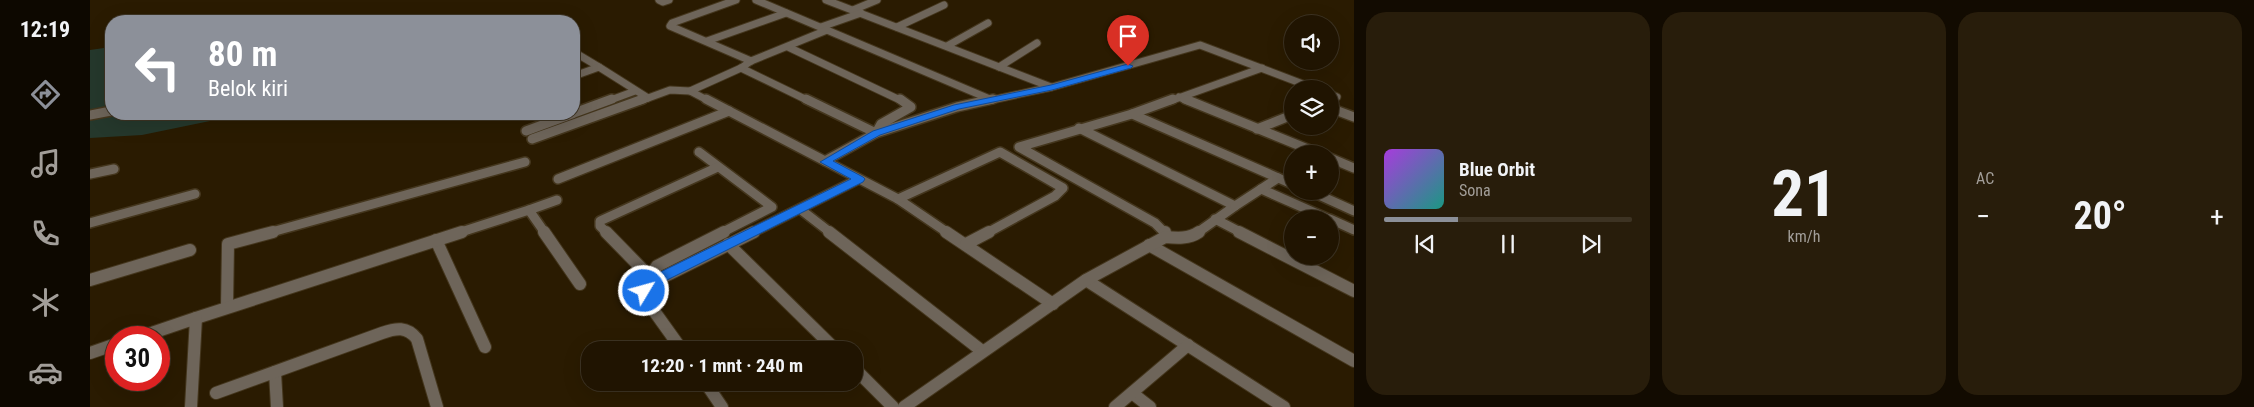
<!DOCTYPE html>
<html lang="id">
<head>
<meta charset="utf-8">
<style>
	body { margin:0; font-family:"Roboto Condensed",sans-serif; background:#281d0b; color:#f1f3f6; height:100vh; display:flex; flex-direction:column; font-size:19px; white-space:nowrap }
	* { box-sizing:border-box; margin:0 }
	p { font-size:16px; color:#a29e99 }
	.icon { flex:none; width:28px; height:28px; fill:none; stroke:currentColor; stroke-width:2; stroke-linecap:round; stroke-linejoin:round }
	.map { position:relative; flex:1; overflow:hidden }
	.details { display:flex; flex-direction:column; gap:12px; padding:12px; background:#120b01; width:900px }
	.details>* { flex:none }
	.hud { position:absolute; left:15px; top:15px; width:475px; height:105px; border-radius:20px; box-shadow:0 5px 20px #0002,0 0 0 1px #3d3323; background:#8c9099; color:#fff; overflow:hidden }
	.tools { position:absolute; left:1194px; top:15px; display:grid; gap:10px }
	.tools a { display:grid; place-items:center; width:55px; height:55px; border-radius:50%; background:#201401; box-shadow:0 5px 20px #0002,0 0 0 1px #3d3323; font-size:25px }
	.speed { position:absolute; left:15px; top:326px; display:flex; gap:10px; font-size:25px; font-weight:700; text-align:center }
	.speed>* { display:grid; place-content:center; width:65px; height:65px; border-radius:50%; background:#201401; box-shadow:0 5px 20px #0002,0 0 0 1px #3d3323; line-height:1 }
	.speed .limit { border:8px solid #d22; background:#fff; color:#111 }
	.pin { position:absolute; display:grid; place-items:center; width:42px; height:42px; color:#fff; margin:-51px -21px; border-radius:50% 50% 50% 0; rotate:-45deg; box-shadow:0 0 5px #0007 }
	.pin .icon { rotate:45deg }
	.me { position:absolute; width:55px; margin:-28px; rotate:53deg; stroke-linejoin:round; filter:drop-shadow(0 0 4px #0008) }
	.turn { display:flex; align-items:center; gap:18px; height:105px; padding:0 20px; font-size:22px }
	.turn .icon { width:65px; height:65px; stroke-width:2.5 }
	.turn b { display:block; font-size:35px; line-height:42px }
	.big { font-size:38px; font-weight:700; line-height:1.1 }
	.details .tile { flex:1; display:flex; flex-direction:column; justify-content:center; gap:8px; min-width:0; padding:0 18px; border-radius:20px; background:#281d0b }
	.details .dial { align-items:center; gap:0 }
	.dial b { font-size:65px; line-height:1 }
	.song { display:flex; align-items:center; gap:15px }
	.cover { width:60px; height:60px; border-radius:8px; background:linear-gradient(135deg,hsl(280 70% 55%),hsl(170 70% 35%)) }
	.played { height:5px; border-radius:2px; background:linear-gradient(90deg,#8c9099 30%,#3d3323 30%) }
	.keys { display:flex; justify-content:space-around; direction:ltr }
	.heat { display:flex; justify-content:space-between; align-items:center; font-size:28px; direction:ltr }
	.details .tiles { flex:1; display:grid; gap:12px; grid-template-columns:repeat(3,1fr) }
	.trip { position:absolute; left:491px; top:341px; width:282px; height:50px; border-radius:20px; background:#201401; box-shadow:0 5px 20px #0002,0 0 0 1px #3d3323; font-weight:700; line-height:50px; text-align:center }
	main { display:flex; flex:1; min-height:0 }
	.tabs { display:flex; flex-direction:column; width:90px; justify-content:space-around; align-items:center; background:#0d0800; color:#a29e99 }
	.tabs .icon { width:35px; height:35px }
	.tabs .selected { color:#8c9099 }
	.tabs b { font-size:22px; color:#f1f3f6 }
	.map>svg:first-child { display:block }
	.green { fill:#25382c }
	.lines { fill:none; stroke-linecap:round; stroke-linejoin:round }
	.street-far2-casing { stroke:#44361d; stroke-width:9 }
	.street-far1-casing { stroke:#44361d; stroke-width:12 }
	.street-casing { stroke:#44361d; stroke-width:14 }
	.street-far2 { stroke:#6e655a; stroke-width:7 }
	.street-far1 { stroke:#6e655a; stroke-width:9 }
	.street { stroke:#6e655a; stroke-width:12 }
	.route { fill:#1a73e8; stroke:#114b97 }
</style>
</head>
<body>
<main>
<nav class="tabs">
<b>12:19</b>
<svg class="icon selected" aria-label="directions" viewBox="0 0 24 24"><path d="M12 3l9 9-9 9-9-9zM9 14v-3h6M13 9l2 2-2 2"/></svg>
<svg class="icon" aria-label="music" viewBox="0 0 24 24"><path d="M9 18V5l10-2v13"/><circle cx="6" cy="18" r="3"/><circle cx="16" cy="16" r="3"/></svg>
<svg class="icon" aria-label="phone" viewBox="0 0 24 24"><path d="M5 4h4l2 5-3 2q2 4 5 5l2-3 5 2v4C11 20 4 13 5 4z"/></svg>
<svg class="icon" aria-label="climate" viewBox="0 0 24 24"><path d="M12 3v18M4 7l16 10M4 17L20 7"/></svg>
<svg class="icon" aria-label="car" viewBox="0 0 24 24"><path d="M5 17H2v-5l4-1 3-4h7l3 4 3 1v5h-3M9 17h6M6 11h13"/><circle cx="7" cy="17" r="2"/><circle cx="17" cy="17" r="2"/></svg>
</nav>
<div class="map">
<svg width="1264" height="407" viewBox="0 0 1264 407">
	<rect width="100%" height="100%" fill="#2a1b01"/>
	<!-- green -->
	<path class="green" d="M 21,47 L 21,114 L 154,114 L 52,135 L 0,138 L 0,50 Z"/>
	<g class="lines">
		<!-- street-far2 casing -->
		<g class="street-far2-casing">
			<g id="street-far2">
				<path d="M 569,0 L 573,2 L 579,0"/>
				<path d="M 646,0 L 582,23 L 580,26 L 661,61"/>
				<path d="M 666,0 L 902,100"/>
				<path d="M 736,0 L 961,87"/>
				<path d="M 763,10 L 787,0"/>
				<path d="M 731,27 L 771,13"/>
				<path d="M 807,27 L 854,5"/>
				<path d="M 617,41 L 696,13"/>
				<path d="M 857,46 L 898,23"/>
				<path d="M 698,47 L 812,101"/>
				<path d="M 484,52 L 509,67"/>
				<path d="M 909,67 L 947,43"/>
				<path d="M 651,68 L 719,101"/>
				<path d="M 484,76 L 509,67 L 558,98"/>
				<path d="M 1240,94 L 1247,97 L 1240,100"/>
				<path d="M 1089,97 L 1098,101"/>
				<path d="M 518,101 L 545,91"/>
				<path d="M 550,101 L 580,90 L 600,91"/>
				<path d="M 619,101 L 600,91 L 651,68 L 661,61 L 737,30"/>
				<path d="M 897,101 L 962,87 L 1110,45 L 1226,89"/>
				<path d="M 1080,101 L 1172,68"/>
			</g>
		</g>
		<!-- street-far1 casing -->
		<g class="street-far1-casing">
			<g id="street-far1">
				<path d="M 616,99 L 808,199 L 858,233"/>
				<path d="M 716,99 L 786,133 L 867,107 L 903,99"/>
				<path d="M 1095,99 L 1230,154"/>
				<path d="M 1240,108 L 1264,117"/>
				<path d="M 484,113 L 522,99"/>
				<path d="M 1042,114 L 1202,184"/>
				<path d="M 0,115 L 21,111"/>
				<path d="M 989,128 L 1145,206 L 1107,233"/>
				<path d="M 1167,129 L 1202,115"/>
				<path d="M 436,131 L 482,114"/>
				<path d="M 442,139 L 553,99"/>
				<path d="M 609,152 L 682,207 L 631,233"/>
				<path d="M 1240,158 L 1264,168"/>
				<path d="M 735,161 L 786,133 L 791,124 L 821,107 L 810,99"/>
				<path d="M 0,174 L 24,169"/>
				<path d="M 468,179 L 639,111"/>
				<path d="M 1171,189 L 1239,219"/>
				<path d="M 1220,191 L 1264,211"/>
				<path d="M 808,199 L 910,152 L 973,188 L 965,196 L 897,233"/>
				<path d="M 1145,206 L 1188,178"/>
				<path d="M 710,209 L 741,233"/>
				<path d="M 439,210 L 467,200"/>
				<path d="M 1125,219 L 1152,233"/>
				<path d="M 1240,219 L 1264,230"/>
				<path d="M 0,223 L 105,194"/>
				<path d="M 178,233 L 435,162"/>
				<path d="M 368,233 L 439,210 L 455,233"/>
				<path d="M 517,233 L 510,226 L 510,221 L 628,167"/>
				<path d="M 661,233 L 769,179"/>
				<path d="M 1075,233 L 1065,223 L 929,147 L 1042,114 L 1083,99"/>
			</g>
		</g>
		<!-- street casing -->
		<g class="street-casing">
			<g id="street">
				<path d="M 454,232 L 490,284"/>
				<path d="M 516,232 L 559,276"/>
				<path d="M 739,232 L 892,351"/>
				<path d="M 856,232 L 963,304"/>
				<path d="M 1075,232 L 1075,237"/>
				<path d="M 1149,232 L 1264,291"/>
				<path d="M 346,240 L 395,347"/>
				<path d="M 638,244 L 746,350"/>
				<path d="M 876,244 L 899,232"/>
				<path d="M 1059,245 L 1264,361"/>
				<path d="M 0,280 L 100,250"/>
				<path d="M 996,280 L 1194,407"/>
				<path d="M 555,286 L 664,232"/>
				<path d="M 137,307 L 138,244 L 183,232"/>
				<path d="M 106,318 L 372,232"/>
				<path d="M 47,338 L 106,318 L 101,407"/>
				<path d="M 592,350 L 554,297 L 557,281 L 567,266 L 634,232"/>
				<path d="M 0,353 L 26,344"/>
				<path d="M 765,369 L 803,407"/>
				<path d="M 185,372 L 187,407"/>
				<path d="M 615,382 L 632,407"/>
				<path d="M 126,393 L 292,333 C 306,328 317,326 327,339 L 347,407"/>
				<path d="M 1042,393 L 1060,407"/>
				<path d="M 814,407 L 996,280 L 1075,237 C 1087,238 1099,239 1109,232"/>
				<path d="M 1025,407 L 1098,345"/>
			</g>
		</g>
		<!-- street-far2 -->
		<use href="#street-far2" class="street-far2"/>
		<!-- street-far1 -->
		<use href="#street-far1" class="street-far1"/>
		<!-- street -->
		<use href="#street" class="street"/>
	</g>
	<!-- route -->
	<path class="route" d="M 1038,64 L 1043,66 L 1041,68 L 962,90 L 869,109 L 790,135 L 743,161 L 773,177 L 775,179 L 773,182 L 561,288 L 558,294 L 549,294 L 547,291 L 550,282 L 761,179 L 730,162 L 783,131 L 864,105 L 961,85 Z"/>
</svg>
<div class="tools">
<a><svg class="icon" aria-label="sound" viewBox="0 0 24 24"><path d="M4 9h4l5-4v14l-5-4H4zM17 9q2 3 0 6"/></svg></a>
<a><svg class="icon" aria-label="layers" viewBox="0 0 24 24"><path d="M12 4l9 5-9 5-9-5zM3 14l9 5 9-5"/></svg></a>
<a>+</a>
<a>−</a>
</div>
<div class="speed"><div class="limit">30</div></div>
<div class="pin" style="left:1038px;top:66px;background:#d93025"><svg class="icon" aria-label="arrive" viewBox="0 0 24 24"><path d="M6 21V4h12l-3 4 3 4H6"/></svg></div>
<svg class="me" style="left:554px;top:291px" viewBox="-20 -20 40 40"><circle r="17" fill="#1a73e8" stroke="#fff" stroke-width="3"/><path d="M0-11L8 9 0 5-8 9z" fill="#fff"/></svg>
<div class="trip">12:20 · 1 mnt · 240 m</div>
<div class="hud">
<div class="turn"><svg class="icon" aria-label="left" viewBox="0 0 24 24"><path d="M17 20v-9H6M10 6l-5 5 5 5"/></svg><div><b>80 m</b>Belok kiri</div></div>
</div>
</div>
<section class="details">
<div class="tiles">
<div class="tile">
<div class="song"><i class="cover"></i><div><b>Blue Orbit</b><p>Sona</p></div></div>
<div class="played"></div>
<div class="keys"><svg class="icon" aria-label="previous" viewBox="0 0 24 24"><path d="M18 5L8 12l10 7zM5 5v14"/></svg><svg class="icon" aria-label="pause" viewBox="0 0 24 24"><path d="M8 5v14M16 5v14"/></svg><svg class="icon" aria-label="next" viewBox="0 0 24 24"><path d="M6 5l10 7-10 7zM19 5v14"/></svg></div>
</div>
<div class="tile dial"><b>21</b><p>km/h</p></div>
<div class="tile"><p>AC</p>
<div class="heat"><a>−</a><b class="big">20°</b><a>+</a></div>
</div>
</div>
</section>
</main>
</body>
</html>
